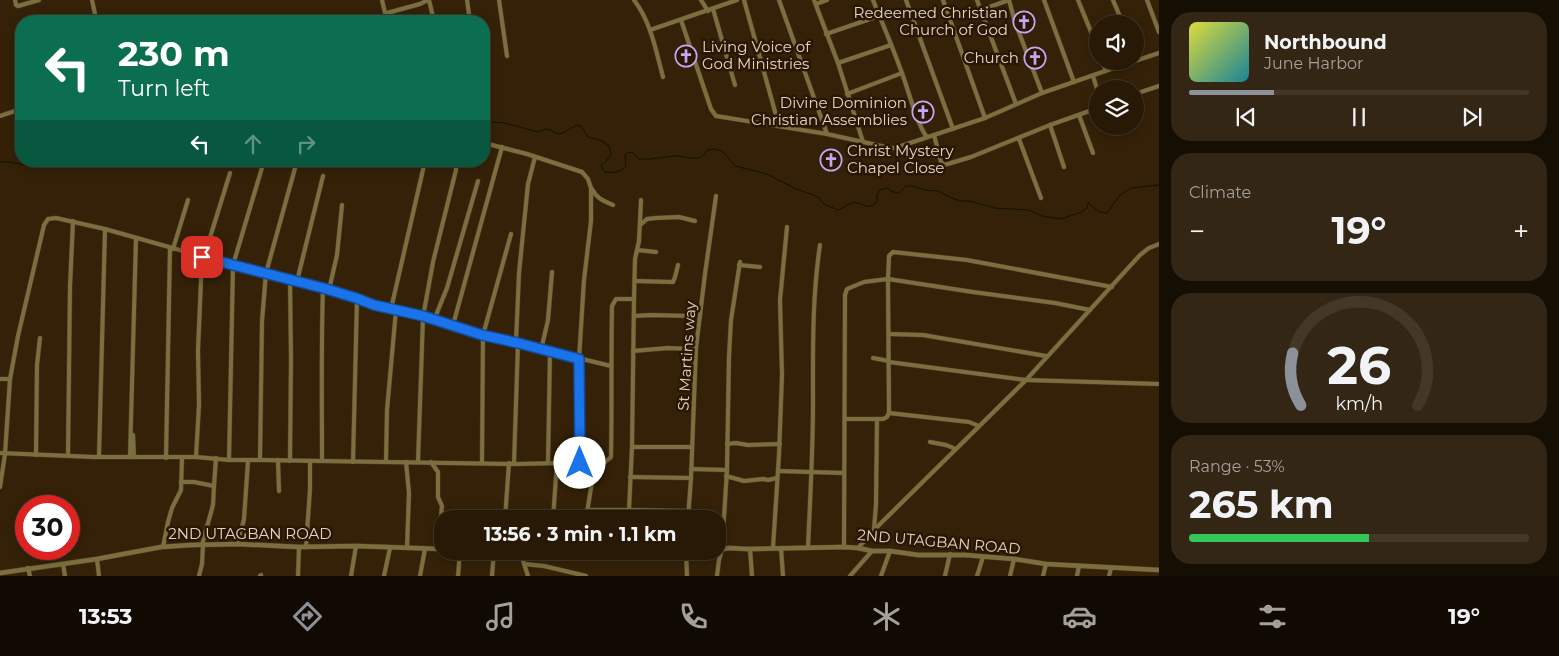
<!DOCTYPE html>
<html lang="en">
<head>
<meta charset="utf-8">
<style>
	body { margin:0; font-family:Montserrat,sans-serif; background:#332614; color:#f1f3f6; height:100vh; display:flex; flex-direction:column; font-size:19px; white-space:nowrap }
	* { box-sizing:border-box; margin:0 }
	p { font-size:16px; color:#a4a09b }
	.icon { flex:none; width:28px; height:28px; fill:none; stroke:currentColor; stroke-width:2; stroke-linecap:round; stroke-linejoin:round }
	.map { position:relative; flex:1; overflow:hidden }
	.sheet { display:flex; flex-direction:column; gap:12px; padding:12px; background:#150e03; width:400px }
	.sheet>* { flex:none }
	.banner { position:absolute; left:15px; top:15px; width:475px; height:152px; border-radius:20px; box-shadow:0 2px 12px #0003,0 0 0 1px #433828; background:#0b6e4f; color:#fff; overflow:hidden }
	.fabs { position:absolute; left:1089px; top:15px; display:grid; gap:10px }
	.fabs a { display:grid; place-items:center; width:55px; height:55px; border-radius:50%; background:#271906; box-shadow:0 2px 12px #0003,0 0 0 1px #433828; font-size:25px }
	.speed { position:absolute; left:15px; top:495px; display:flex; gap:10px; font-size:25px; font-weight:700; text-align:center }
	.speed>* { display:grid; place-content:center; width:65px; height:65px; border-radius:50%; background:#271906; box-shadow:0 2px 12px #0003,0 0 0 1px #433828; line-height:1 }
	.speed .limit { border:8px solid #d22; background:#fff; color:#111 }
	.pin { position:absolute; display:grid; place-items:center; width:42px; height:42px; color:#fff; margin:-21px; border-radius:10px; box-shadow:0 2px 8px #0006 }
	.me { position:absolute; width:55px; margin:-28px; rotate:0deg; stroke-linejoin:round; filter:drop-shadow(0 0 4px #0008) }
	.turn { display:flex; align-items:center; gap:18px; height:105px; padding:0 20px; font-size:22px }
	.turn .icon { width:65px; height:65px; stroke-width:2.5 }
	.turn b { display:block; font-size:35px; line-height:42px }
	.lanes { display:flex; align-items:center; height:48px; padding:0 20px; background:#0003; justify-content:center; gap:25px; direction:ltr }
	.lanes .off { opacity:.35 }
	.big { font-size:38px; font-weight:700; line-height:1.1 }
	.sheet .tile { flex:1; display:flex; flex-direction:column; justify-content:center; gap:8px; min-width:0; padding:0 18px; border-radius:20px; background:#332614 }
	.sheet .dial { align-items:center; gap:0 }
	.dial svg { height:130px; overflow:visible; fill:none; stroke:#433828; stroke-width:7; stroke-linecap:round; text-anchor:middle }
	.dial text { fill:#f1f3f6; stroke:none }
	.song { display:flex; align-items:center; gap:15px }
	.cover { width:60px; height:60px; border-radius:8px; background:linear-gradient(135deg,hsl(60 70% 55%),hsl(190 70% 35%)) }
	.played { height:5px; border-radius:2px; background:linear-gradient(90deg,#8c9099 25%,#433828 25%) }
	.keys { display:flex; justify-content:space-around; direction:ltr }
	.heat { display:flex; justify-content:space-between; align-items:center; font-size:28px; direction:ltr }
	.charge { height:8px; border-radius:4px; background:linear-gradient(90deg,#34c759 53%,#433828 0) }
	.trip { position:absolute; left:434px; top:510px; width:292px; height:50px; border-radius:20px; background:#271906; box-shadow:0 2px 12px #0003,0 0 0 1px #433828; font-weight:700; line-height:50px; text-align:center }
	.dock { display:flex; height:80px; justify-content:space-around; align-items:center; background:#100a02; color:#a4a09b }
	.dock .icon { width:35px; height:35px }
	.dock .selected { color:#8c9099 }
	.dock b { font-size:22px; color:#f1f3f6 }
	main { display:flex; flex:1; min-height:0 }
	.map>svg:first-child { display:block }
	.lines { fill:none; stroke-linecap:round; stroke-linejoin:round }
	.stream { stroke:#0f1302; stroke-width:1 }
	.minor-casing { stroke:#503e26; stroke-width:5 }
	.tertiary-casing { stroke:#503e26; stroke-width:5.5 }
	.minor { stroke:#7c6f3f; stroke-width:4 }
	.tertiary { stroke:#7c6f3f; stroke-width:4.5 }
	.route-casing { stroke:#114b97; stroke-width:12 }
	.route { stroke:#1a73e8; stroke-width:9 }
	.labels { text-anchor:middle; stroke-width:5; stroke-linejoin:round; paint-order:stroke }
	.poi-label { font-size:15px; fill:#e1d4c6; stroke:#2a1701; text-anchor:end }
	.street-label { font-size:15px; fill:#e1d4c6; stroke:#2a1701 }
</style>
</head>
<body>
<main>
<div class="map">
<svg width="1159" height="576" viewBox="0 0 1159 576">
	<rect width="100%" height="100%" fill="#342108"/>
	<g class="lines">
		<!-- stream -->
		<g class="stream">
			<path d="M 484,114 L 487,120 L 493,122 L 505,123 L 538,132 L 545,129 L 551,130 L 558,134 L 563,133 L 577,125 L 581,126 L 588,137 L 602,141 L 609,146 L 611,154 L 606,162 L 601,165 L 604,172 C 613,173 620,173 626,165 L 625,155 L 628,152 L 633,153 L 639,159 C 651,160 662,157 675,156 C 682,156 693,159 699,158 C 703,157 705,154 707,150 L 714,149 L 722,151 L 735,166 L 767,174 L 796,189 L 814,195 L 819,198 L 824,204 L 838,210 C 844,208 851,201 858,203 C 867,205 867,210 877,202 L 877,195 L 880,190 L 887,188 L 893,192 L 899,193 L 906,186 L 913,186 L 924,190 L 938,191 L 951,198 L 962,201 L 970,201 L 994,208 L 1029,210 L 1042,216 L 1061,219 L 1081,212 L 1087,208 L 1088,203 L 1100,212 L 1107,213 L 1120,195 L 1131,188 L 1159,185"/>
			<path d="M 0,162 C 18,160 25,171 44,161"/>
		</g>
		<!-- minor casing -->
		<g class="minor-casing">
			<g id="minor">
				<path d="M 15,0 L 16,5 L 18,6 L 39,0"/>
				<path d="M 92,0 L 95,14"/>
				<path d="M 382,0 L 387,21"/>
				<path d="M 429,0 L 434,21"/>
				<path d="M 467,0 L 470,21"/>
				<path d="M 499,0 L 507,56"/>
				<path d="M 634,0 C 651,22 656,51 663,77"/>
				<path d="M 701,0 L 708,11"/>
				<path d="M 744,0 L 779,126"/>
				<path d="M 779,0 L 827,134"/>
				<path d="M 814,0 L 838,63 L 863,142"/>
				<path d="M 873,0 C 883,25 894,50 903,76 C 908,89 918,128 927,137"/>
				<path d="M 906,0 L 953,129"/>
				<path d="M 943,0 L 985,118"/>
				<path d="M 977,0 L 1016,104"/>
				<path d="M 1009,0 L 1015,22 L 1042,93"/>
				<path d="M 1044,0 L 1074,82"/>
				<path d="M 1078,0 L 1098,49"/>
				<path d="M 1113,0 L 1123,24"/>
				<path d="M 1147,0 L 1159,32"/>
				<path d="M 816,4 L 827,0"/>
				<path d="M 713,9 L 735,85"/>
				<path d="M 981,10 L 1009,0"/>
				<path d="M 387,13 L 420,4 L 428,0"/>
				<path d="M 681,20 L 711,109 L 716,116 L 827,134 L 890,148 L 895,148 L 985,118 L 1042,93 L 1134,61"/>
				<path d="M 650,30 L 737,0"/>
				<path d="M 826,34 L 879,16"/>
				<path d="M 1102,61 L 1106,71"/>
				<path d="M 1135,61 L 1159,53"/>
				<path d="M 838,63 L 891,45"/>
				<path d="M 1093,76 L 1098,92"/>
				<path d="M 847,94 L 902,73"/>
				<path d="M 1135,94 L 1159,86"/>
				<path d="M 1079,115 L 1093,153"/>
				<path d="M 0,116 L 21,109"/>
				<path d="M 1050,125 L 1064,167"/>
				<path d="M 934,135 L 941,162 L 944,165 L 971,157 L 1050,125 L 1098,108"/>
				<path d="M 1019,139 L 1041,198"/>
				<path d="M 484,143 L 527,154 L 582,172 L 588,179 L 591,188 L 591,221 L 584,280 L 579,359 L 580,463"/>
				<path d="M 592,189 C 597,199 604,201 613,205"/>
				<path d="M 640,225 L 647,219 L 656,218 L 679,217 L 695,221"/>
				<path d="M 173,249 L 188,200"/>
				<path d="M 637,250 L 656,252"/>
				<path d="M 204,257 L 230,173"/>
				<path d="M 739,265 L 760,267"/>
				<path d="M 297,281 L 323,176"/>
				<path d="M 635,281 L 673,282 L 675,277 L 678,265"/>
				<path d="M 329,290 L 337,255 L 342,205"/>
				<path d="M 391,309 L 425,161"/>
				<path d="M 634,316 L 650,315 L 692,316"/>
				<path d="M 434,320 L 447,288 L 478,181"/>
				<path d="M 453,325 L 502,147"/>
				<path d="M 889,334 L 923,335 L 1046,356"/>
				<path d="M 516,342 L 519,273 L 528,184 L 535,157"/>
				<path d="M 541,350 L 548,320 L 552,272"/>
				<path d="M 633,351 L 668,348 L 693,349"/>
				<path d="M 873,358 L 889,361"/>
				<path d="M 889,362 L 1026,380 L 1159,384"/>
				<path d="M 0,379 L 10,379"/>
				<path d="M 889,413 L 969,422 L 979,426"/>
				<path d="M 845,419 L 883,419 L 887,417 L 889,413 L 888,279 L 889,256 L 893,252 L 967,260 L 1112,287"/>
				<path d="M 133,435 L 134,457"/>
				<path d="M 930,442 L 946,445 L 956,449"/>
				<path d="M 727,444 L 736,443 L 748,445 L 780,444"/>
				<path d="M 632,447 L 692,447"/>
				<path d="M 0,453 L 94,457 L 196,457 L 229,460 L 260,460 L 516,464 L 605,462 L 611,457 C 612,406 611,356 612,306 L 616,299 L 634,299"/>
				<path d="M 36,455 L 37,365 L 40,338"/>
				<path d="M 68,455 L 70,286 L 73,221"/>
				<path d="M 99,456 L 105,229"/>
				<path d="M 130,457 L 136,238"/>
				<path d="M 196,457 L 199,405 L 198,350 L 202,257"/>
				<path d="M 166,458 L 170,248"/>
				<path d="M 229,460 L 233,265 L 264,161"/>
				<path d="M 260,460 L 262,321 L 266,273 L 297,161"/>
				<path d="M 278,460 L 279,491"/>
				<path d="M 290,461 L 291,359 L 290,279"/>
				<path d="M 322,461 C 322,404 321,346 323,288"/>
				<path d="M 353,462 L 357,298"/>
				<path d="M 386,462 L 387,410 L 396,310"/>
				<path d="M 406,462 L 409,493 L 407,548"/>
				<path d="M 418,462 L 423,317 L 433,262 L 456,170 L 456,161"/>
				<path d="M 431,462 L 438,472 L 438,497 L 442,506 L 438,549"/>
				<path d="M 482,462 L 483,335 L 511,234"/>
				<path d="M 514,463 L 518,343"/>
				<path d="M 548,463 L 550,352"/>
				<path d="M 691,469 L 727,470"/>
				<path d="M 778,471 L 844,473"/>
				<path d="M 726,476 L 744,481 L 763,479 L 768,480 L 777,478"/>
				<path d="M 630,477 L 691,478"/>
				<path d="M 181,482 L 194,482 L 214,486 L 213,505 L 202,545"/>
				<path d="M 214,486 L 216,458"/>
				<path d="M 0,487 L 5,454 L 10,379 L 18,336 L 44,225 L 48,219 L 56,218 L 105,229 L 233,265 L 323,288 L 357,298 L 374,305 L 423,317 L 483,335 L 611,366"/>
				<path d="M 587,510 L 629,510 L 632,447 L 634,299 L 635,259 L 639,241 L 641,200"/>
				<path d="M 629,510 L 689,511"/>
				<path d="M 505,519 L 509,463"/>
				<path d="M 553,519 L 557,463"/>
				<path d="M 586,519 L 595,463"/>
				<path d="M 688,519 L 691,478 L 696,348 L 705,274 L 716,196"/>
				<path d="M 874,530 L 876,504 L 877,419"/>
				<path d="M 238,544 L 244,519 L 248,461"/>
				<path d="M 163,547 L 168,522 L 172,508 L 181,490 L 182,458"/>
				<path d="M 306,547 L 310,489 L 310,461"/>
				<path d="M 844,547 L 845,295 L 847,289 L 864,282 L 888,279 L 973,292 L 1055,303 L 1090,310"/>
				<path d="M 773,548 L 779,455 L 782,375 L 780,300 L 787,227"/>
				<path d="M 781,548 L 783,576"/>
				<path d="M 808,548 C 810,500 813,452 813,404 C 813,350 812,298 820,245"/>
				<path d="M 858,548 L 876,528 L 1026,380 L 1140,255 L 1149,248 L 1159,244"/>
				<path d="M 750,549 L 752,576"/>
				<path d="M 520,551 L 528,576"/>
				<path d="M 686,551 L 687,576"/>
				<path d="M 97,559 L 99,576"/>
				<path d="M 63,564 L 65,576"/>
				<path d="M 524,564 L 544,566 L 586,576"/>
				<path d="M 28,568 L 30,576"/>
				<path d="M 199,576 L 202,564 L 203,545"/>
				<path d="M 260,576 L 261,575"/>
				<path d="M 298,576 L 299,547"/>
				<path d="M 351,576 L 356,546"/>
				<path d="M 384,576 L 390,548"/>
				<path d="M 420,576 L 425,549"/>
				<path d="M 458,576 L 460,551"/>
				<path d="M 492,576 L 494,551"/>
				<path d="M 717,576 L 719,560 L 722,549 L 727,470 L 729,356 L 731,320 L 740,262"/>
				<path d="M 850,576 L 872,551"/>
				<path d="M 881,576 L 890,551"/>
				<path d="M 945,576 L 950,554"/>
				<path d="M 977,576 L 983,557"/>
				<path d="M 1010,576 L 1014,559"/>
				<path d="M 1043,576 L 1046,564"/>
				<path d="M 1077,576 L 1079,566"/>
				<path d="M 1109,576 L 1111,568"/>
			</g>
		</g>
		<!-- tertiary casing -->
		<g class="tertiary-casing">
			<g id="tertiary">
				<path d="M 718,550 L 729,548 L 747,549 L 844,547 L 858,548 L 872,551 L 890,551 L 918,555 L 965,555 L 1014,559 L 1046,564 L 1159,570"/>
				<path d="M 0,573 L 97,559 L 161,547 L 192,545 L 238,544 L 299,547 L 356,546 L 442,549"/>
			</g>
		</g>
		<!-- minor -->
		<use href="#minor" class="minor"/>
		<!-- tertiary -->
		<use href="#tertiary" class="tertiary"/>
	</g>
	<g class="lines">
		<!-- route casing -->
		<g class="route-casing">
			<path id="route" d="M 202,257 L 323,288 L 356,298 L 374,305 L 423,316 L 482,335 L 518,343 L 579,359 L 580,463"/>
		</g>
		<!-- route -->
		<use href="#route" class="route"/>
	</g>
	<!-- icons -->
	<defs>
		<g id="church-ring" transform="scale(1.125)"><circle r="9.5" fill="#2a1701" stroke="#c4a7f1" stroke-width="1.5"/><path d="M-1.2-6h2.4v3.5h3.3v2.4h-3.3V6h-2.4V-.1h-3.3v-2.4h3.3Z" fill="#c4a7f1"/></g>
	</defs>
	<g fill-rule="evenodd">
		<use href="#church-ring" x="1024" y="22"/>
		<use href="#church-ring" x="686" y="56"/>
		<use href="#church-ring" x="1035" y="58"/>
		<use href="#church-ring" x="923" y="112"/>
		<use href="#church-ring" x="831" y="160"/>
	</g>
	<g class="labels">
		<!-- poi labels -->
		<g class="poi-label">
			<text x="1008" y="18">Redeemed Christian<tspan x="1008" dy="17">Church of God</tspan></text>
			<text x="702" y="52" text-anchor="start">Living Voice of<tspan x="702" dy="17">God Ministries</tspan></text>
			<text x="1019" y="63">Church</text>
			<text x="907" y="108">Divine Dominion<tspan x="907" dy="17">Christian Assemblies</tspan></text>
			<text x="847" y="156" text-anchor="start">Christ Mystery<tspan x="847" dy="17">Chapel Close</tspan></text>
		</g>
		<!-- street labels -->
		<g class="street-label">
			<text transform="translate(687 356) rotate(-86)" y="5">St Martins way</text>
			<text x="250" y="539">2ND UTAGBAN ROAD</text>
			<text transform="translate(939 542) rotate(5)" y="5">2ND UTAGBAN ROAD</text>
		</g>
	</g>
</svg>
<div class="fabs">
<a><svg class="icon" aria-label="sound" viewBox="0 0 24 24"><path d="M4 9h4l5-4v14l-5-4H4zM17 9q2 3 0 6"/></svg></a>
<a><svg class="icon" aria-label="layers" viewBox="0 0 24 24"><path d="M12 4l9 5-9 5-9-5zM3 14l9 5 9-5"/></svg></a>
</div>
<div class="speed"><div class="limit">30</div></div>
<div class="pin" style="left:202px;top:257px;background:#d93025"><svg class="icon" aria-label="arrive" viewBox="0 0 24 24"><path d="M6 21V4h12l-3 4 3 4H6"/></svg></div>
<svg class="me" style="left:580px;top:463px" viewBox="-20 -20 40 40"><circle r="19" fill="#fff"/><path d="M0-13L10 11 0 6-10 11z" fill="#1a73e8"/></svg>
<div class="trip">13:56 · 3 min · 1.1 km</div>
<div class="banner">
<div class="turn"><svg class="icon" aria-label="left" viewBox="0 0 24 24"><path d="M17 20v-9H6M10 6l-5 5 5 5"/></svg><div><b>230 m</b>Turn left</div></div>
<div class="lanes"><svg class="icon" aria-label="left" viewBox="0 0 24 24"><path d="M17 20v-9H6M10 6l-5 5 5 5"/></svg><svg class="icon off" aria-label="ahead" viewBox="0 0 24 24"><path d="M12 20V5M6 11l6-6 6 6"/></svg><svg class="icon off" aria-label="right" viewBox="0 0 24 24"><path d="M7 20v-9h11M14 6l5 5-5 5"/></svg></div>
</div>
</div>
<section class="sheet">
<div class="tile">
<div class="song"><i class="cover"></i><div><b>Northbound</b><p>June Harbor</p></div></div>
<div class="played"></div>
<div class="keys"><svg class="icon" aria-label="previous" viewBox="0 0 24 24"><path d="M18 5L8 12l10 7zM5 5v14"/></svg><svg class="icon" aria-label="pause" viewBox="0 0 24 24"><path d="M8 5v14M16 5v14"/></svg><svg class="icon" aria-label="next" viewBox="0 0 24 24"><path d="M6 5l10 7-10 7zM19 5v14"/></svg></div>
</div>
<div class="tile"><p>Climate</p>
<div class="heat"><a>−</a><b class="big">19°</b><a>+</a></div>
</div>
<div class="tile dial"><svg viewBox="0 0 100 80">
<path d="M14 69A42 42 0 1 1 86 69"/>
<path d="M14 69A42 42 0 0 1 9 37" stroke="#8c9099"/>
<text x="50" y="56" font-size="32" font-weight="700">26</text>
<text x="50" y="72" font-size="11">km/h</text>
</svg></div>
<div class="tile"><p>Range · 53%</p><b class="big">265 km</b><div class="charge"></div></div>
</section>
</main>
<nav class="dock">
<b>13:53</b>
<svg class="icon selected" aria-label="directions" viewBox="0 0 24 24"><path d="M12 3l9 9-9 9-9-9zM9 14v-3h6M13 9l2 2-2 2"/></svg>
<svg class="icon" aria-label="music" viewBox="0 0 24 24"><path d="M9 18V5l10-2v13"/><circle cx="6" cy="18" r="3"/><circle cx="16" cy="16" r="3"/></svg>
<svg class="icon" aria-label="phone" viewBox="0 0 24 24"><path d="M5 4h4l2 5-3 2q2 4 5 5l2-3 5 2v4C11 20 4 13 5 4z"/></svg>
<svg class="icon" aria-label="climate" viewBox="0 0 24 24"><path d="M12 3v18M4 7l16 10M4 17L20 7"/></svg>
<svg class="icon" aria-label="car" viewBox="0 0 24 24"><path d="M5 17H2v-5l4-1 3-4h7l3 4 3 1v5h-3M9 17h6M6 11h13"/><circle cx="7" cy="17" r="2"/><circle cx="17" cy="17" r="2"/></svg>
<svg class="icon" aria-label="filters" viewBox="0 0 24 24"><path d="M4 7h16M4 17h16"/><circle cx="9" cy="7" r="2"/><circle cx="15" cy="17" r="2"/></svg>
<b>19°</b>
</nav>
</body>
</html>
